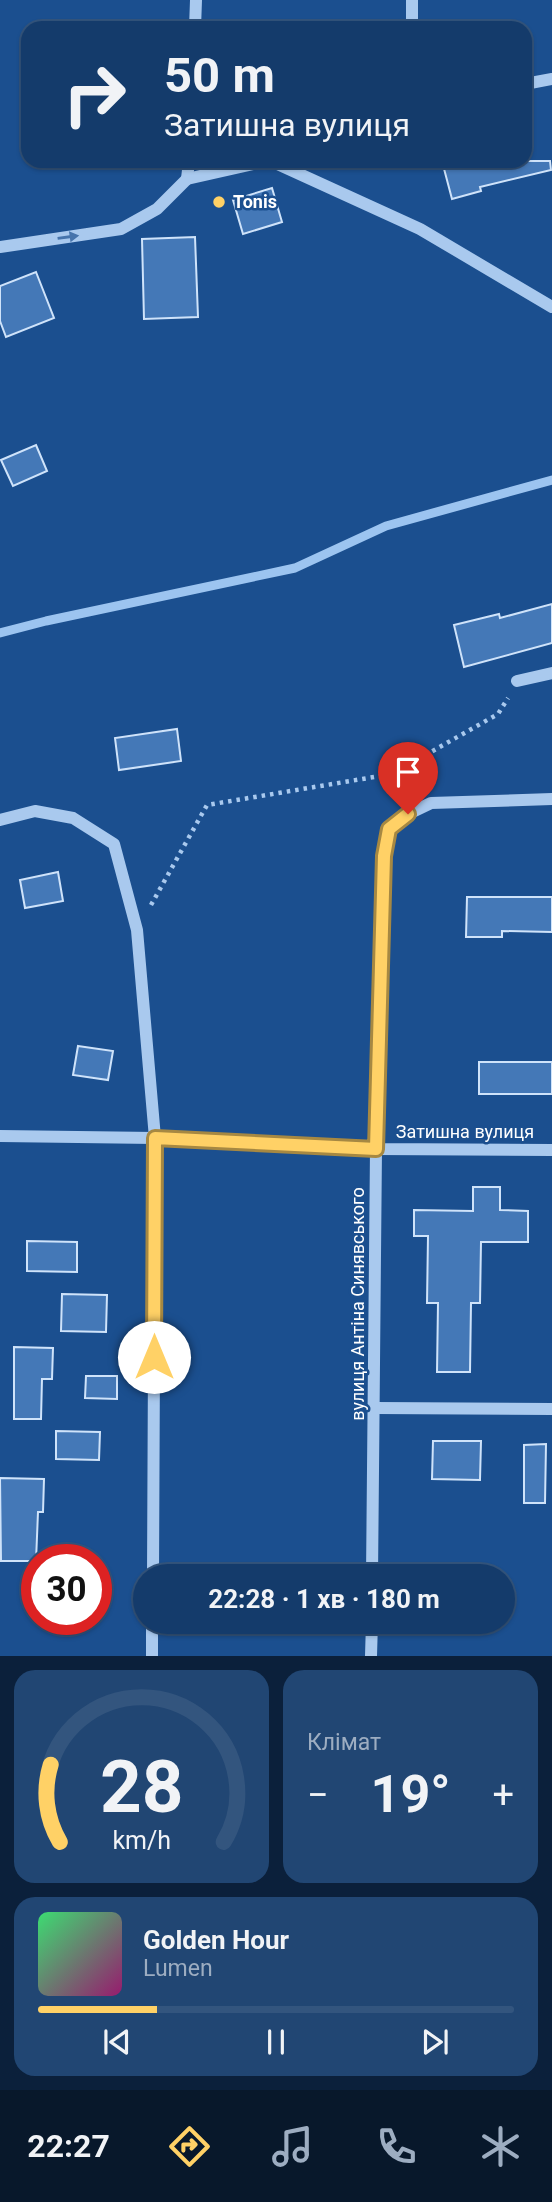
<!DOCTYPE html>
<html lang="uk">
<head>
<meta charset="utf-8">
<style>
	body { margin:0; font-family:Roboto,sans-serif; background:#214673; color:#f1f3f6; height:100vh; display:flex; flex-direction:column; font-size:26px; white-space:nowrap }
	* { box-sizing:border-box; margin:0 }
	p { font-size:23px; color:#9dadc1 }
	.icon { flex:none; width:38px; height:38px; fill:none; stroke:currentColor; stroke-width:2; stroke-linecap:round; stroke-linejoin:round }
	.map { position:relative; height:1656px; overflow:hidden }
	.sheet { display:flex; flex-direction:column; gap:14px; padding:14px; background:#0b203b; flex:1 }
	.sheet>* { flex:none }
	.top-card { position:absolute; left:21px; top:21px; width:511px; height:147px; border-radius:21px; box-shadow:0 2px 5px #0004,0 0 0 2px #33557e; background:#143b6b; color:#f1f3f6; overflow:hidden }
	.speed { position:absolute; left:21px; top:1544px; display:flex; gap:14px; font-size:35px; font-weight:700; text-align:center }
	.speed>* { display:grid; place-content:center; width:91px; height:91px; border-radius:50%; background:#143b6b; box-shadow:0 2px 5px #0004,0 0 0 2px #33557e; line-height:1 }
	.speed .limit { border:10px solid #d22; background:#fff; color:#111 }
	.pin { position:absolute; display:grid; place-items:center; width:60px; height:60px; color:#fff; margin:-72px -30px; border-radius:50% 50% 50% 0; rotate:-45deg; box-shadow:0 0 7px #0007 }
	.pin .icon { rotate:45deg }
	.me { position:absolute; width:77px; margin:-38px; rotate:0deg; stroke-linejoin:round; filter:drop-shadow(0 0 5px #0008) }
	.turn { display:flex; align-items:center; gap:24px; height:147px; padding:0 28px; font-size:32px }
	.turn .icon { width:91px; height:91px; stroke-width:2.5 }
	.turn b { display:block; font-size:49px; line-height:60px }
	.big { font-size:52px; font-weight:700; line-height:1.1 }
	.sheet .widget { flex:1; display:flex; flex-direction:column; justify-content:center; gap:10px; min-width:0; padding:0 24px; border-radius:21px; background:#214673 }
	.sheet .dial { align-items:center; gap:0 }
	.dial svg { height:182px; overflow:visible; fill:none; stroke:#33557e; stroke-width:7; stroke-linecap:round; text-anchor:middle }
	.dial text { fill:#f1f3f6; stroke:none }
	.song { display:flex; align-items:center; gap:21px }
	.cover { width:84px; height:84px; border-radius:10px; background:linear-gradient(135deg,hsl(140 70% 55%),hsl(320 70% 35%)) }
	.played { height:7px; border-radius:4px; background:linear-gradient(90deg,#ffd166 25%,#33557e 25%) }
	.keys { display:flex; justify-content:space-around; direction:ltr }
	.heat { display:flex; justify-content:space-between; align-items:center; font-size:38px; direction:ltr }
	.sheet .tiles { flex:1; display:grid; gap:14px; grid-template-columns:1fr 1fr }
	.widget:last-child { grid-column:span 2 }
	.trip { position:absolute; left:133px; top:1564px; width:382px; height:70px; border-radius:35px; background:#143b6b; box-shadow:0 2px 5px #0004,0 0 0 2px #33557e; font-weight:700; line-height:70px; text-align:center }
	.dock { display:flex; height:112px; justify-content:space-around; align-items:center; background:#08182b; color:#9dadc1 }
	.dock .icon { width:49px; height:49px }
	.dock .on { color:#ffd166 }
	.dock b { font-size:32px; color:#f1f3f6 }
	.map>svg:first-child { display:block }
	.lines { fill:none; stroke-linecap:round; stroke-linejoin:round }
	.stream { stroke:#9cc4f0; stroke-width:9 }
	.building { fill:#4478b7; stroke:#cfe3fa; stroke-width:2 }
	.path { stroke:#a9c9ee; stroke-width:4.5; stroke-dasharray:3.5 5; stroke-linecap:butt }
	.minor { stroke:#a9c9ee; stroke-width:12 }
	.oneway { fill:#4674ac }
	.route-casing { stroke:#a68842; stroke-width:18 }
	.route { stroke:#ffd166; stroke-width:12 }
	.poi-dot { fill:#ffd166; stroke:#1b4f8f; stroke-width:2.5 }
	.labels { text-anchor:middle; stroke-width:5; stroke-linejoin:round; paint-order:stroke }
	.poi-label { font-size:18px; font-weight:bold; fill:#fff; stroke:#1b4f8f; text-anchor:start }
	.street-label { font-size:18px; fill:#fff; stroke:#1b4f8f }
</style>
</head>
<body>
<div class="map">
<svg width="552" height="1656" viewBox="0 0 552 1656">
	<rect width="100%" height="100%" fill="#1b4f8f"/>
	<g class="lines">
		<!-- stream -->
		<path class="stream" d="M 0,633 L 46,621 L 295,568 L 386,526 L 552,480"/>
	</g>
	<!-- building -->
	<g class="building">
		<path d="M 456,161 L 550,161 L 551,170 L 480,187 L 481,191 L 452,199 L 443,165 Z"/>
		<path d="M 272,188 L 282,222 L 243,234 L 233,200 Z"/>
		<path d="M 195,237 L 198,317 L 144,319 L 142,239 Z"/>
		<path d="M 36,272 L 54,318 L 6,337 L 0,321 L 0,286 Z"/>
		<path d="M 36,445 L 47,471 L 13,486 L 1,460 Z"/>
		<path d="M 552,604 L 552,643 L 464,667 L 454,625 L 499,614 L 500,618 Z"/>
		<path d="M 177,729 L 181,761 L 119,770 L 115,738 Z"/>
		<path d="M 58,872 L 63,901 L 25,908 L 20,880 Z"/>
		<path d="M 467,897 L 552,897 L 552,932 L 502,931 L 502,937 L 466,937 Z"/>
		<path d="M 78,1046 L 113,1051 L 108,1080 L 73,1075 Z"/>
		<rect x="479" y="1062" width="73" height="32"/>
		<path d="M 473,1187 L 500,1187 L 500,1210 L 528,1211 L 528,1242 L 481,1242 L 480,1303 L 471,1303 L 470,1372 L 437,1372 L 438,1303 L 427,1303 L 428,1236 L 414,1236 L 414,1210 L 473,1211 Z"/>
		<path d="M 27,1241 L 77,1242 L 77,1272 L 27,1271 Z"/>
		<path d="M 62,1294 L 107,1295 L 106,1332 L 61,1331 Z"/>
		<path d="M 14,1347 L 53,1348 L 52,1379 L 42,1379 L 41,1419 L 14,1419 Z"/>
		<path d="M 86,1376 L 117,1376 L 117,1399 L 85,1398 Z"/>
		<path d="M 56,1431 L 100,1432 L 99,1460 L 56,1459 Z"/>
		<path d="M 433,1441 L 481,1441 L 480,1480 L 432,1479 Z"/>
		<path d="M 546,1444 L 545,1503 L 524,1503 L 524,1445 Z"/>
		<path d="M 0,1478 L 44,1479 L 43,1512 L 38,1512 L 36,1561 L 1,1561 Z"/>
	</g>
	<g class="lines">
		<!-- path -->
		<path class="path" d="M 151,905 L 207,805 L 392,774 L 498,714 L 508,698"/>
		<!-- minor -->
		<g class="minor">
			<path d="M 412,0 L 412,28"/>
			<path d="M 195,28 L 196,0"/>
			<path d="M 525,84 L 552,79"/>
			<path d="M 271,161 L 420,229 L 552,307"/>
			<path d="M 187,179 L 266,161"/>
			<path d="M 187,179 L 189,161"/>
			<path d="M 0,247 L 121,229 L 157,209 L 187,179"/>
			<path d="M 517,681 L 552,673"/>
			<path d="M 0,820 L 35,811 L 73,818 L 114,844 L 137,930 L 155,1138 L 153,1577"/>
			<path d="M 0,1136 L 155,1138 L 376,1149 L 552,1150"/>
			<path d="M 375,1408 L 552,1409"/>
			<path d="M 372,1577 L 376,1149 L 384,856 L 389,829 L 408,814 L 431,803 L 552,799"/>
			<path d="M 152,1656 L 152,1622"/>
			<path d="M 371,1656 L 372,1622"/>
		</g>
	</g>
	<!-- one-way arrows -->
	<defs><path id="oneway-solid" d="M-6-.8H1V-3.2L6.5 0L1 3.2V.8H-6Z" transform="scale(1.75)"/></defs>
	<use class="oneway" href="#oneway-solid" transform="translate(68 237) rotate(-8)"/>
	<g class="lines">
		<!-- route casing -->
		<g class="route-casing">
			<path id="route" d="M 154,1357 L 155,1138 L 376,1149 L 384,856 L 389,829 L 408,814"/>
		</g>
		<!-- route -->
		<use href="#route" class="route"/>
	</g>
	<!-- markers -->
	<circle class="poi-dot" cx="219" cy="202" r="7"/>
	<g class="labels">
		<!-- poi labels -->
		<g class="poi-label">
			<text x="233" y="208">Tonis</text>
		</g>
		<!-- street labels -->
		<g class="street-label">
			<text x="465" y="1138">Затишна вулиця</text>
			<text transform="translate(358 1304) rotate(-90)" y="6">вулиця Антіна Синявського</text>
		</g>
	</g>
</svg>
<div class="speed"><div class="limit">30</div></div>
<div class="pin" style="left:408px;top:814px;background:#d93025"><svg class="icon" aria-label="arrive" viewBox="0 0 24 24"><path d="M6 21V4h12l-3 4 3 4H6"/></svg></div>
<svg class="me" style="left:154px;top:1357px" viewBox="-20 -20 40 40"><circle r="19" fill="#fff"/><path d="M0-13L10 11 0 6-10 11z" fill="#ffd166"/></svg>
<div class="trip">22:28 · 1 хв · 180 m</div>
<div class="top-card">
<div class="turn"><svg class="icon" aria-label="right" viewBox="0 0 24 24"><path d="M7 20v-9h11M14 6l5 5-5 5"/></svg><div><b>50 m</b>Затишна вулиця</div></div>
</div>
</div>
<section class="sheet">
<div class="tiles">
<div class="widget dial"><svg viewBox="0 0 100 80">
<path d="M14 69A42 42 0 1 1 86 69"/>
<path d="M14 69A42 42 0 0 1 10 35" stroke="#ffd166"/>
<text x="50" y="56" font-size="32" font-weight="700">28</text>
<text x="50" y="72" font-size="11">km/h</text>
</svg></div>
<div class="widget"><p>Клімат</p>
<div class="heat"><a>−</a><b class="big">19°</b><a>+</a></div>
</div>
<div class="widget">
<div class="song"><i class="cover"></i><div><b>Golden Hour</b><p>Lumen</p></div></div>
<div class="played"></div>
<div class="keys"><svg class="icon" aria-label="previous" viewBox="0 0 24 24"><path d="M18 5L8 12l10 7zM5 5v14"/></svg><svg class="icon" aria-label="pause" viewBox="0 0 24 24"><path d="M8 5v14M16 5v14"/></svg><svg class="icon" aria-label="next" viewBox="0 0 24 24"><path d="M6 5l10 7-10 7zM19 5v14"/></svg></div>
</div>
</div>
</section>
<nav class="dock">
<b>22:27</b>
<svg class="icon on" aria-label="directions" viewBox="0 0 24 24"><path d="M12 3l9 9-9 9-9-9zM9 14v-3h6M13 9l2 2-2 2"/></svg>
<svg class="icon" aria-label="music" viewBox="0 0 24 24"><path d="M9 18V5l10-2v13"/><circle cx="6" cy="18" r="3"/><circle cx="16" cy="16" r="3"/></svg>
<svg class="icon" aria-label="phone" viewBox="0 0 24 24"><path d="M5 4h4l2 5-3 2q2 4 5 5l2-3 5 2v4C11 20 4 13 5 4z"/></svg>
<svg class="icon" aria-label="climate" viewBox="0 0 24 24"><path d="M12 3v18M4 7l16 10M4 17L20 7"/></svg>
</nav>
</body>
</html>
